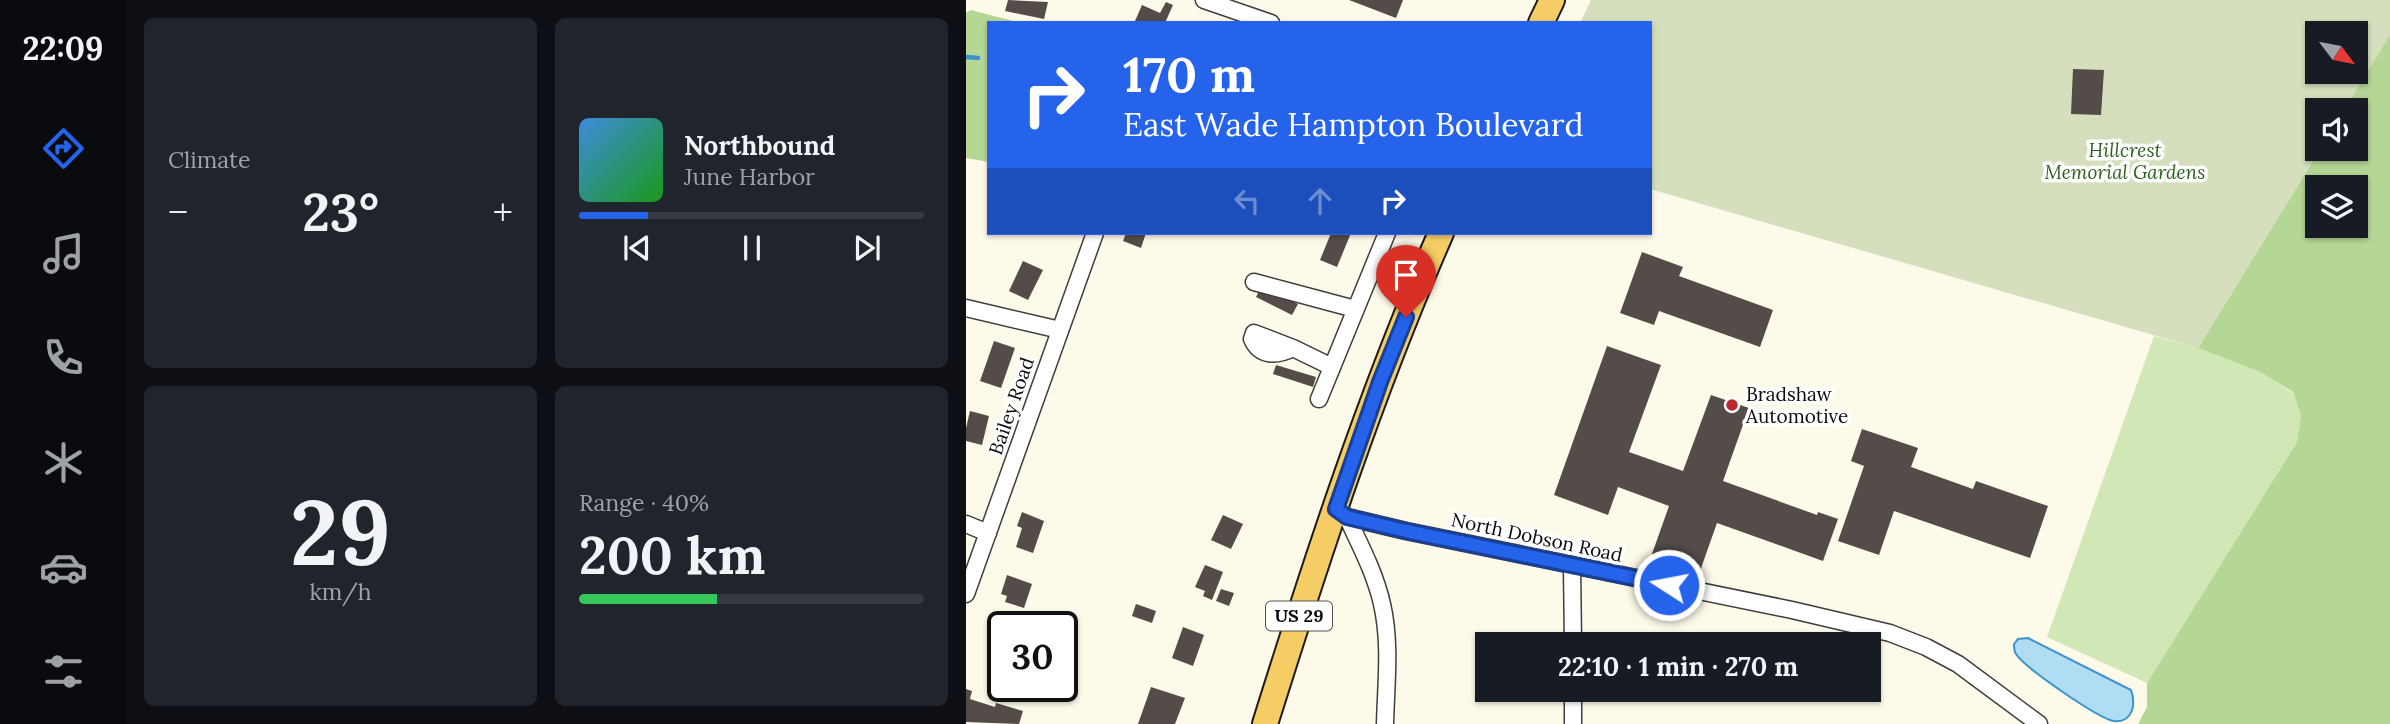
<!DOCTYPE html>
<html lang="en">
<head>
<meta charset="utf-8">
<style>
	body { margin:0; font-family:Lora,serif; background:#20242c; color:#f1f3f6; height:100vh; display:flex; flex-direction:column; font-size:26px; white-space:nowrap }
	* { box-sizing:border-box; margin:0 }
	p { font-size:23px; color:#9ea1a6 }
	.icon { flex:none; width:38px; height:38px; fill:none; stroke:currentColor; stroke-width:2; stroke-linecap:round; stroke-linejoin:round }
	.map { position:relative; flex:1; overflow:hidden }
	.drawer { display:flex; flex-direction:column; gap:18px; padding:18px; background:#0d0f14; width:840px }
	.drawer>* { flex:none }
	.guide { position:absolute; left:21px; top:21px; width:665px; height:214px; border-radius:0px; box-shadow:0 2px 5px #0004; background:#2563eb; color:#fff; overflow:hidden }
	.needle { width:46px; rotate:122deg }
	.buttons { position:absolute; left:1339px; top:21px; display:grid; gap:14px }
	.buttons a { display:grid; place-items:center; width:63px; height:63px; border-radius:0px; background:#171b24; box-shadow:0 2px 5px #0004; font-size:35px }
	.speed { position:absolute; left:21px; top:611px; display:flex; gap:14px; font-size:35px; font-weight:700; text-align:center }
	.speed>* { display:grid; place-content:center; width:91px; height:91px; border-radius:50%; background:#171b24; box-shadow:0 2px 5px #0004; line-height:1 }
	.speed .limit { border:4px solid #111; border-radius:10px; background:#fff; color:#111 }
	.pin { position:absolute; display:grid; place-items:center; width:60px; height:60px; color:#fff; margin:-72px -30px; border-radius:50% 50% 50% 0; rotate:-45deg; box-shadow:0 0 7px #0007 }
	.pin .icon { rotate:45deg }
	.me { position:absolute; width:77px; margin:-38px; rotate:281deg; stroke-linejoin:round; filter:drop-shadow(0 0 5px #0008) }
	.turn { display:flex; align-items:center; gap:24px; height:147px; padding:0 21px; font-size:32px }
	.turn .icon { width:91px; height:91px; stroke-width:2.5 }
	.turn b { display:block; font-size:49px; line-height:60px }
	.lanes { display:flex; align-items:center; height:66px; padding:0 21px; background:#0003; justify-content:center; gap:35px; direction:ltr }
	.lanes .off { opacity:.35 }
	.big { font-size:52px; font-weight:700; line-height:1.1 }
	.drawer .widget { flex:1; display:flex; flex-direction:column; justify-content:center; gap:10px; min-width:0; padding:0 24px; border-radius:10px; background:#20242c }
	.drawer .dial { align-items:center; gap:0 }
	.dial b { font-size:91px; line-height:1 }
	.song { display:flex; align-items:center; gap:21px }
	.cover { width:84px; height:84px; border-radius:10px; background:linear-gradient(135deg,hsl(210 70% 55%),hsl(120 70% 35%)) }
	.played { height:7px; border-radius:4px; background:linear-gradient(90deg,#2563eb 20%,#363941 20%) }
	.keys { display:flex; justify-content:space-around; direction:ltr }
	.heat { display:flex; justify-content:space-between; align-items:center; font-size:38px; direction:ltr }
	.charge { height:10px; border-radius:5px; background:linear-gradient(90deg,#34c759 40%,#363941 0) }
	.drawer .tiles { flex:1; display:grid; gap:18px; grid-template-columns:repeat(2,1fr) }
	.trip { position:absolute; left:509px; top:632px; width:406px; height:70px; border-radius:0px; background:#171b24; box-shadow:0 2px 5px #0004; font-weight:700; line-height:70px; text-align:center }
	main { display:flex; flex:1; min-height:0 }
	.dock { display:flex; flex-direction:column; width:126px; justify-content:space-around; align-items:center; background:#090b0e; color:#9ea1a6 }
	.dock .icon { width:49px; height:49px }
	.dock .current { color:#2563eb }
	.dock b { font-size:32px; color:#f1f3f6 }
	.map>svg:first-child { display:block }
	.green { fill:#d1e7b6 }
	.forest { fill:#b5d796; fill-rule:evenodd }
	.cemetery { fill:#d5dfbd; fill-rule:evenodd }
	.water { fill:#b1ddf4; stroke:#3a94c9; stroke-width:2 }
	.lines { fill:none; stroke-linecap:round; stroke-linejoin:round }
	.stream { stroke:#3a94c9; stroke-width:4.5 }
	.building { fill:#544c48 }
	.street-casing { stroke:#3e3e3e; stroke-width:19 }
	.primary-casing { stroke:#1c1c1c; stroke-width:28 }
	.street { stroke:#fff; stroke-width:16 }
	.primary { stroke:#f5cd64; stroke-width:24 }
	.route-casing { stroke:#184099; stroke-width:18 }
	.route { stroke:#2563eb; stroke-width:12 }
	.poi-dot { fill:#b72833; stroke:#fff; stroke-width:2.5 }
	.labels { text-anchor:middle; stroke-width:7; stroke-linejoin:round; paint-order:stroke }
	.shield { fill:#fff; stroke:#545454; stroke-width:2 }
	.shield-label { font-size:18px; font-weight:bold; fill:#0b0b0b }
	.park-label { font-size:19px; font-style:italic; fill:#2e611e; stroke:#fff }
	.poi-label { font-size:19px; fill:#0b0b0b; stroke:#fff; text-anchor:start }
	.street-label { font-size:19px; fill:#0b0b0b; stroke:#fff }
</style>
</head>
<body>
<main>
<nav class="dock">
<b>22:09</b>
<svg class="icon current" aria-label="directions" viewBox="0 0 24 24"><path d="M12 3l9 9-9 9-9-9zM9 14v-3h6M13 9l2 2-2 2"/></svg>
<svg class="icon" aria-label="music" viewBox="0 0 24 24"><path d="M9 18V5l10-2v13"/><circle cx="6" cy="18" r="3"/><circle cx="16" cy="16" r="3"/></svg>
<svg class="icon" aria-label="phone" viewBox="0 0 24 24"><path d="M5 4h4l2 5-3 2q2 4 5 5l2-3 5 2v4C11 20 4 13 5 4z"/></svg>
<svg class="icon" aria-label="climate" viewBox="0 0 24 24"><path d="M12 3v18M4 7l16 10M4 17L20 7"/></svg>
<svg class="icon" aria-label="car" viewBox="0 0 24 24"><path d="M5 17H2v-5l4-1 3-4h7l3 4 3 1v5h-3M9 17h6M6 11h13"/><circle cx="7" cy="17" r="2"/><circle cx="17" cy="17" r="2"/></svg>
<svg class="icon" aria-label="filters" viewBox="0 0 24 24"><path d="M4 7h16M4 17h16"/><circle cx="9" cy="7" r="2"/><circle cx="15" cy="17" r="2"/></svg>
</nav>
<section class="drawer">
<div class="tiles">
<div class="widget"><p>Climate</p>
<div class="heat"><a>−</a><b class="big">23°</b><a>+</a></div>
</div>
<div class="widget">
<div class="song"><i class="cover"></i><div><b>Northbound</b><p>June Harbor</p></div></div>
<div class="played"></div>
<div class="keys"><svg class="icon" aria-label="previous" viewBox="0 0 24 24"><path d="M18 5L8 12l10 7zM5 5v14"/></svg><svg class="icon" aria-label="pause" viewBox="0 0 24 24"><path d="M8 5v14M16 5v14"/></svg><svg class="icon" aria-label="next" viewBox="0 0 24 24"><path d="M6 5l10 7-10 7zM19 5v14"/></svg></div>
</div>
<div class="widget dial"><b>29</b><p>km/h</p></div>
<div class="widget"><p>Range · 40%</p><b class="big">200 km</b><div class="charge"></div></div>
</div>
</section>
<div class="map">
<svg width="1424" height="724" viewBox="0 0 1424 724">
	<rect width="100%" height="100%" fill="#fefaea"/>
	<!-- green -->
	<path class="green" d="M 1188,336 L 1232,348 L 1294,372 L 1327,393 L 1335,416 L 1331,442 L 1181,683 L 1081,637 Z"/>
	<!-- forest -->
	<g class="forest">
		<path d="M 1424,0 L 1424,724 L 1172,724 L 1181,707 L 1181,683 L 1331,442 L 1335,416 L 1327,392 L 1294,372 L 1232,348 L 1354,149 L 1390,149 L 1390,110 L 1370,110 L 1314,26 ZM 1351,33 L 1390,33 L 1390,72 L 1351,72 ZM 1351,187 L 1390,187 L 1390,226 L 1351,226 Z"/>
		<path d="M 5,10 L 55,23 L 23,23 L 23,162 L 0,158 L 0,13 Z"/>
	</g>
	<!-- cemetery -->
	<path class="cemetery" d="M 625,0 L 1424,0 L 1424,35 L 1378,110 L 1351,110 L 1351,149 L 1354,149 L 1232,348 L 684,189 L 684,23 L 614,23 ZM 1351,33 L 1390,33 L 1390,72 L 1351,72 Z"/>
	<!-- water -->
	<path class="water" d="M 1062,638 L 1165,690 C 1170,704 1167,723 1148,721 C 1133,719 1059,668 1050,654 C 1048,651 1048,648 1048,644 L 1052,639 Z"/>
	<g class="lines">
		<!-- stream -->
		<path class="stream" d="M 0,57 L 12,58"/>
	</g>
	<!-- building -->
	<g class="building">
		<path d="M 42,0 L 82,2 L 78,19 L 39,11 Z"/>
		<path d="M 383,0 L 437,0 L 430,18 Z"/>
		<path d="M 200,2 L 207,5 L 199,23 L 169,21 L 176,5 L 194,13 Z"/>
		<path d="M 1107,69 L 1138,70 L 1135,115 L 1105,114 Z"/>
		<path d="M 160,233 L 180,233 L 175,248 L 157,241 Z"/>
		<path d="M 365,233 L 385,233 L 371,267 L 354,260 Z"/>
		<path d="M 676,252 L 717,267 L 713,276 L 807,310 L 794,347 L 693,311 L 688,325 L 654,313 Z"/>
		<path d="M 57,261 L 77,270 L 62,300 L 43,291 Z"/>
		<path d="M 295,287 L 332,304 L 326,315 L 290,297 Z"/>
		<path d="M 28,341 L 49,348 L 35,388 L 14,381 Z"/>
		<path d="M 641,346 L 695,365 L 663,452 L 717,471 L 745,395 L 783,408 L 757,481 L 851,515 L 852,512 L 872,519 L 857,561 L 751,523 L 734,571 L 686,554 L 703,506 L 652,487 L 642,515 L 588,495 Z"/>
		<path d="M 310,365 L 350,377 L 347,387 L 307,374 Z"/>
		<path d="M 4,411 L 23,416 L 16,445 L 0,441 L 0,428 Z"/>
		<path d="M 896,429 L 952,448 L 945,467 L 1007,489 L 1010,481 L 1082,506 L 1064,558 L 928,511 L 913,555 L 872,541 L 898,466 L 885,461 Z"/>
		<path d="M 56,512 L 78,521 L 67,553 L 50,547 L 56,528 L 51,526 Z"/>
		<path d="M 257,515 L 277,524 L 265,549 L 245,540 Z"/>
		<path d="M 239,565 L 257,572 L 246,600 L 237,596 L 239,591 L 229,587 Z"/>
		<path d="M 41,575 L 66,584 L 58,608 L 39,602 L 41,596 L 35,594 Z"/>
		<path d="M 255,589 L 268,593 L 263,606 L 250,601 Z"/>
		<path d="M 170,604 L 190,611 L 186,623 L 166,616 Z"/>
		<path d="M 217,627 L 238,635 L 227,666 L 206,658 Z"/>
		<path d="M 185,687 L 219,698 L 209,724 L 172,724 Z"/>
		<path d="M 0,689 L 6,691 L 4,699 L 29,707 L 30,703 L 57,711 L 53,724 L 0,722 Z"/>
	</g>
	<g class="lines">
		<!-- street casing -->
		<g class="street-casing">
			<g id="street">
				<path d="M 238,0 L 305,23"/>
				<path d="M 288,282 L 389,309"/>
				<path d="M 0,308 L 94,330"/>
				<path d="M 327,348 C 311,356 294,357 286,339 L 288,333 L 327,348 L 366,367"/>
				<path d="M 353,399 L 421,233"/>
				<path d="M 370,508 L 381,517 L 440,531 L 826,610 L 924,633 L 960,647 L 992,664 L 1073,724"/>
				<path d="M 381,517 C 394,545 409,573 416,604 C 425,643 420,684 419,724"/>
				<path d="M 0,524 L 22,533"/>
				<path d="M 606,567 L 607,644"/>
				<path d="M 0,594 L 129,233"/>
				<path d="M 607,690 L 607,724"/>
			</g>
		</g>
		<!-- primary casing -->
		<g class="primary-casing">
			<g id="primary">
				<path d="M 575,23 L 586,0"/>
				<path d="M 299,724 C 351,558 405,392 475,233"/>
			</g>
		</g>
		<!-- street -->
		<use href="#street" class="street"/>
		<!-- primary -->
		<use href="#primary" class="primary"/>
	</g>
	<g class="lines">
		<!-- route casing -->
		<g class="route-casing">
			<path id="route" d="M 440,317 L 414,382 L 370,509 L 381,517 L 440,531 L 703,585"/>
		</g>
		<!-- route -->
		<use href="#route" class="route"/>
	</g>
	<!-- markers -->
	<circle class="poi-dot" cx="766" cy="405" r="7"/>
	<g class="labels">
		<!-- shield labels -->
		<rect class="shield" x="300" y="601.5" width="66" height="29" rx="5"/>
		<g class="shield-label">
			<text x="333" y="622">US 29</text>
		</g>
		<!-- park labels -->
		<g class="park-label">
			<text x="1159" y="157">Hillcrest<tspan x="1159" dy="22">Memorial Gardens</tspan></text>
		</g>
		<!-- poi labels -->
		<g class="poi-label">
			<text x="780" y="401">Bradshaw<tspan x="780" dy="22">Automotive</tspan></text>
		</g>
		<!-- street labels -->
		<g class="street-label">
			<text transform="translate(45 406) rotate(-71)" y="7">Bailey Road</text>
			<text transform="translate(571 537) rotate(12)" y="7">North Dobson Road</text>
		</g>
	</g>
</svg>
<div class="buttons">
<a><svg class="needle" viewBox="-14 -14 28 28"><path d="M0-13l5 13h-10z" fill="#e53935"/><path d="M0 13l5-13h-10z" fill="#9ea1a6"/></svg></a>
<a><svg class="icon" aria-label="sound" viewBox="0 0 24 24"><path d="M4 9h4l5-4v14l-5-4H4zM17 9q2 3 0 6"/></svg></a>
<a><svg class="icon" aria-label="layers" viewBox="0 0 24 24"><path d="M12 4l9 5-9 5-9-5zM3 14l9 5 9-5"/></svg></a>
</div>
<div class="speed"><div class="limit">30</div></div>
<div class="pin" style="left:440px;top:317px;background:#d93025"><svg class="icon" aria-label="arrive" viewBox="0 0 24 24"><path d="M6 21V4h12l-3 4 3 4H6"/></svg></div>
<svg class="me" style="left:703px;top:585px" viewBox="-20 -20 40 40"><circle r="17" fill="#2563eb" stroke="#fff" stroke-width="3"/><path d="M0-11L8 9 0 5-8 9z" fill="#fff"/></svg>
<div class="trip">22:10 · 1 min · 270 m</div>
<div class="guide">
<div class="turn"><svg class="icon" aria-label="right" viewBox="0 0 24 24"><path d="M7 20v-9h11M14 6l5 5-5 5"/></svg><div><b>170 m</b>East Wade Hampton Boulevard</div></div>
<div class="lanes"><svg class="icon off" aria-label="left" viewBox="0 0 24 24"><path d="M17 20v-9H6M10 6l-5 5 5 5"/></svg><svg class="icon off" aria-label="ahead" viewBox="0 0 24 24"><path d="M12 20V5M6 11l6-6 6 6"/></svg><svg class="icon" aria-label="right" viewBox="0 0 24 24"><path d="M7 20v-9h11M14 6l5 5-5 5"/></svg></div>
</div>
</div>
</main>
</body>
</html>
